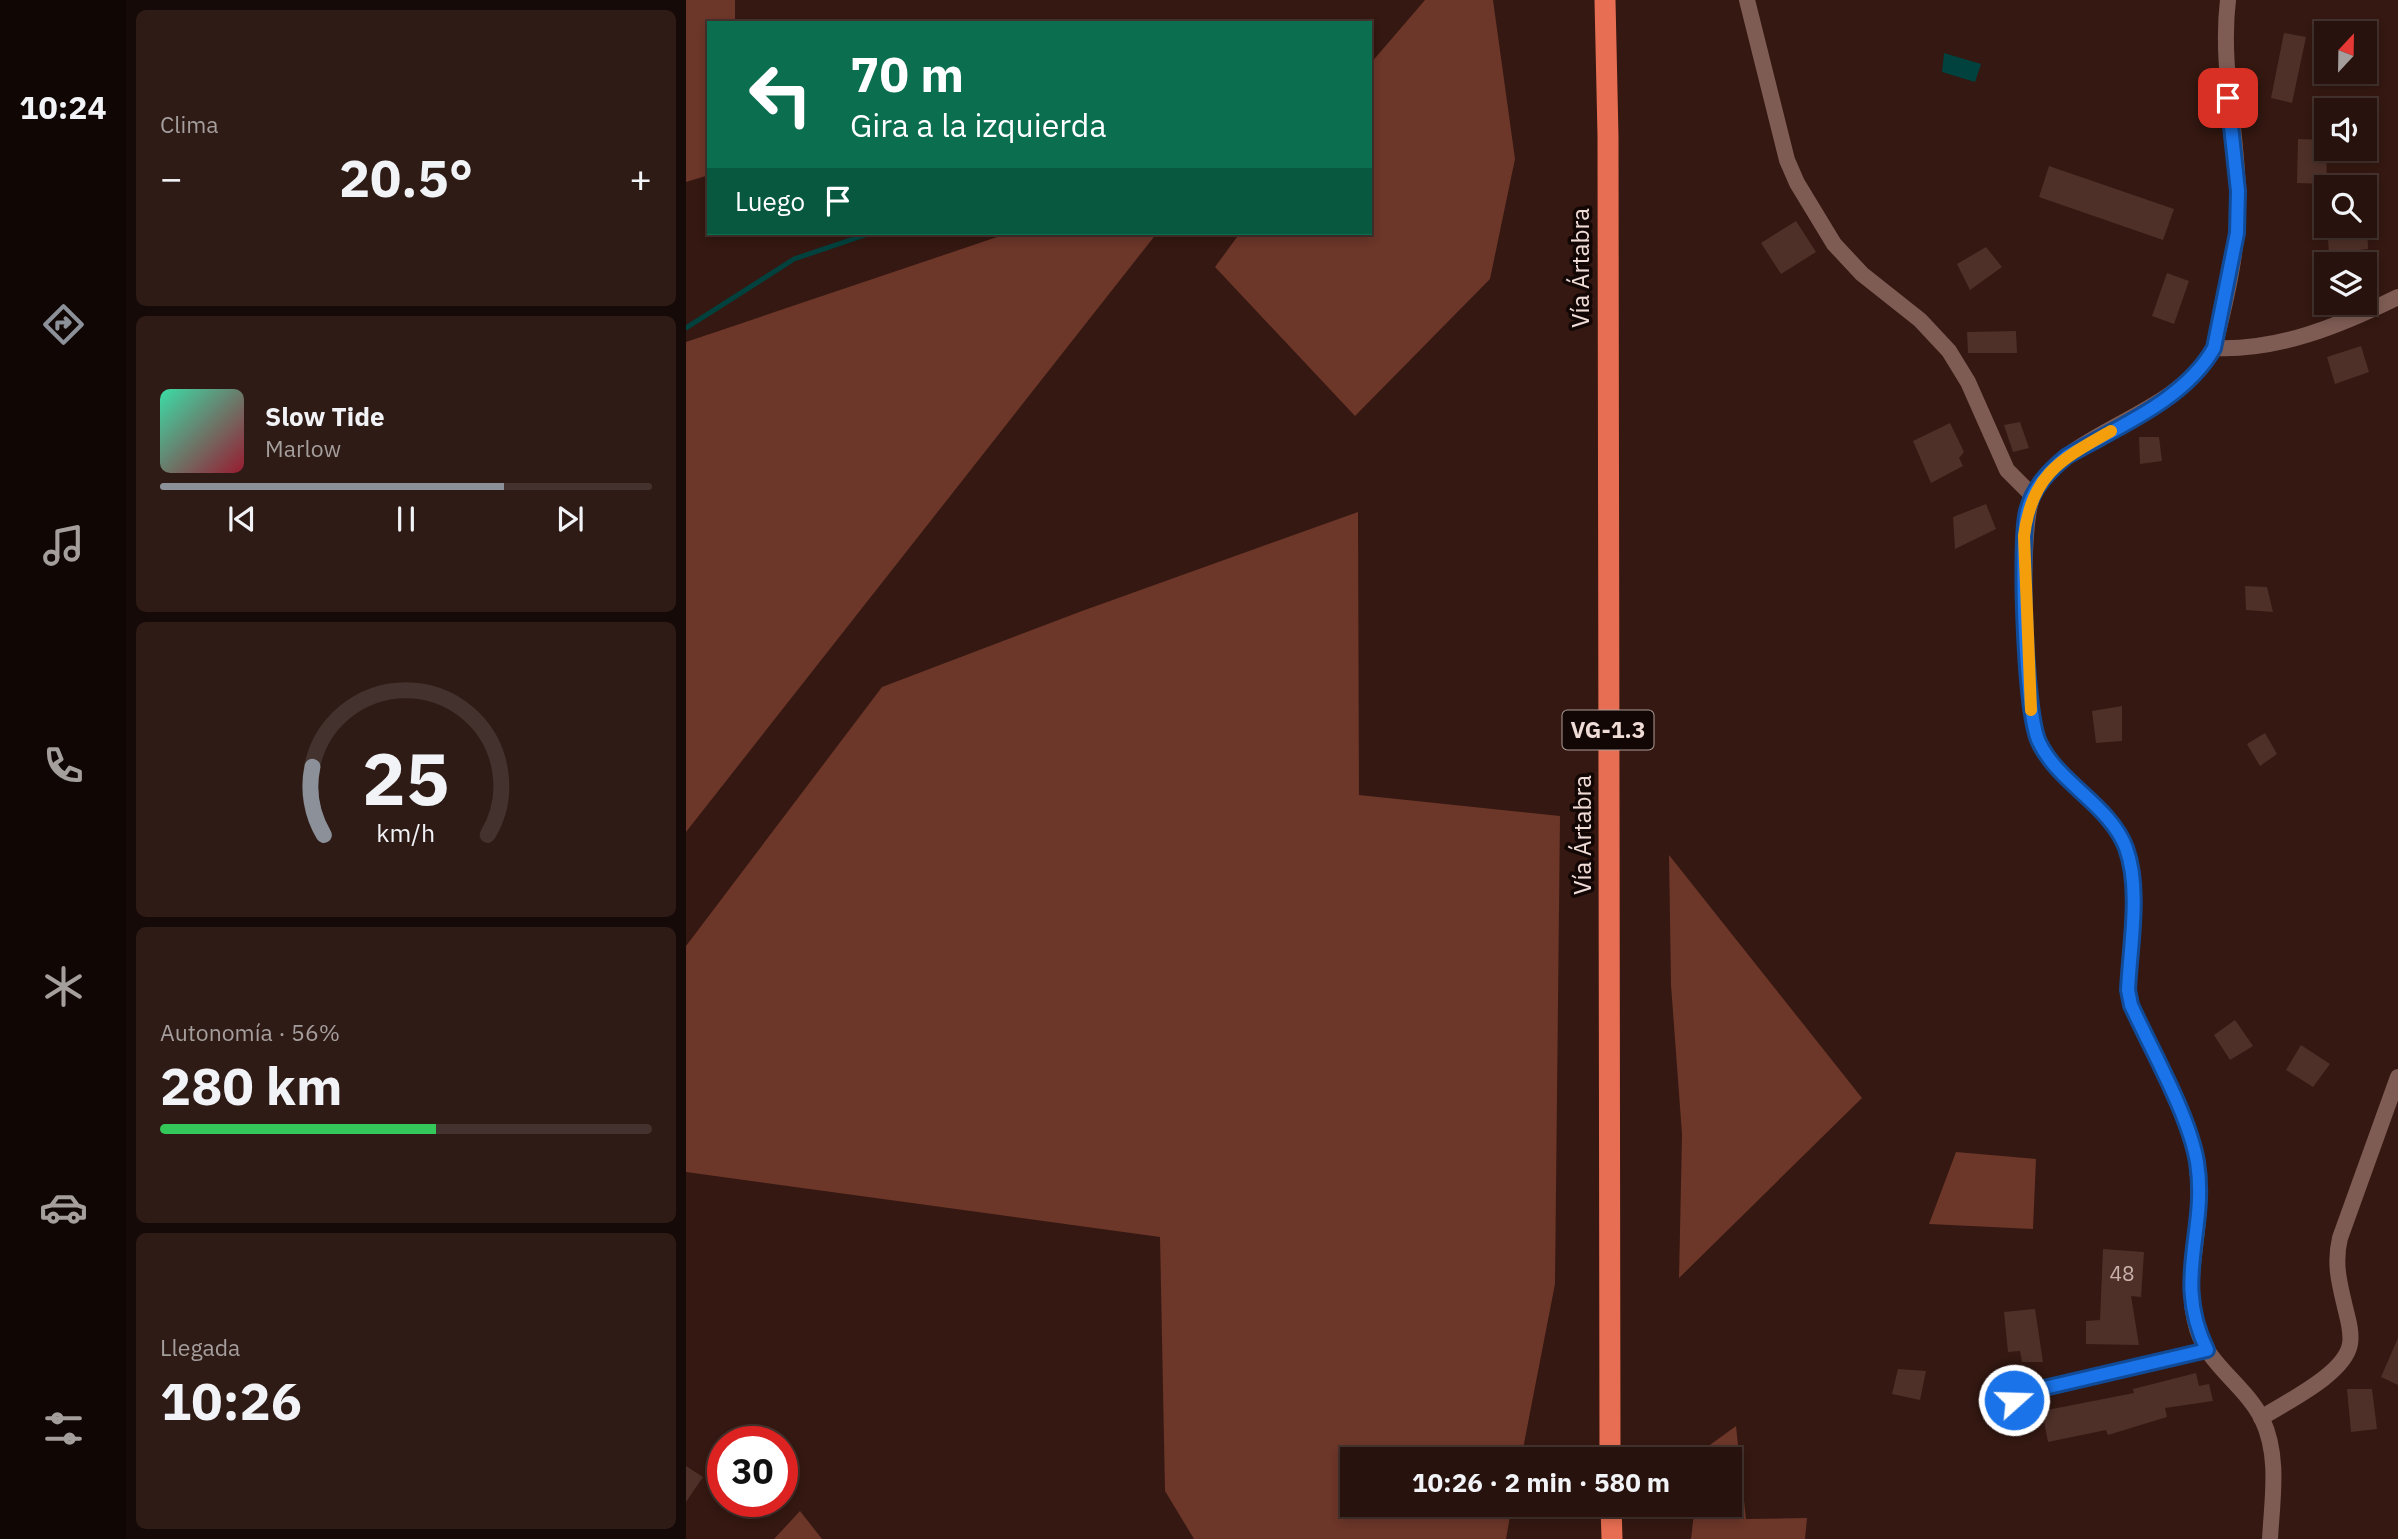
<!DOCTYPE html>
<html lang="es">
<head>
<meta charset="utf-8">
<style>
	body { margin:0; font-family:"IBM Plex Sans",sans-serif; background:#2f1b16; color:#f1f3f6; height:100vh; display:flex; flex-direction:column; font-size:26px; white-space:nowrap }
	* { box-sizing:border-box; margin:0 }
	p { font-size:23px; color:#a49e9d }
	.icon { flex:none; width:38px; height:38px; fill:none; stroke:currentColor; stroke-width:2; stroke-linecap:round; stroke-linejoin:round }
	.map { position:relative; flex:1; overflow:hidden }
	.panel { display:flex; flex-direction:column; gap:10px; padding:10px; background:#150a07; width:560px }
	.panel>* { flex:none }
	.banner { position:absolute; left:21px; top:21px; width:665px; height:214px; border-radius:0px; box-shadow:0 4px 10px #0003,0 0 0 2px #43322e; background:#0b6e4f; color:#fff; overflow:hidden }
	.needle { width:46px; rotate:22deg }
	.controls { position:absolute; left:1628px; top:21px; display:grid; gap:14px }
	.controls a { display:grid; place-items:center; width:63px; height:63px; border-radius:0px; background:#27120d; box-shadow:0 4px 10px #0003,0 0 0 2px #43322e; font-size:35px }
	.speed { position:absolute; left:21px; top:1426px; display:flex; gap:14px; font-size:35px; font-weight:700; text-align:center }
	.speed>* { display:grid; place-content:center; width:91px; height:91px; border-radius:50%; background:#27120d; box-shadow:0 4px 10px #0003,0 0 0 2px #43322e; line-height:1 }
	.speed .limit { border:10px solid #d22; background:#fff; color:#111 }
	.pin { position:absolute; display:grid; place-items:center; width:60px; height:60px; color:#fff; margin:-30px; border-radius:14px; box-shadow:0 4px 10px #0006 }
	.me { position:absolute; width:77px; margin:-38px; rotate:70deg; stroke-linejoin:round; filter:drop-shadow(0 0 5px #0008) }
	.turn { display:flex; align-items:center; gap:24px; height:147px; padding:0 28px; font-size:32px }
	.turn .icon { width:91px; height:91px; stroke-width:2.5 }
	.turn b { display:block; font-size:49px; line-height:60px }
	.then { display:flex; align-items:center; height:66px; padding:0 28px; background:#0003; gap:14px; font-size:26px }
	.big { font-size:52px; font-weight:800; line-height:1.1 }
	.panel .tile { flex:1; display:flex; flex-direction:column; justify-content:center; gap:10px; min-width:0; padding:0 24px; border-radius:10px; background:#2f1b16 }
	.panel .dial { align-items:center; gap:0 }
	.dial svg { height:182px; overflow:visible; fill:none; stroke:#43322e; stroke-width:7; stroke-linecap:round; text-anchor:middle }
	.dial text { fill:#f1f3f6; stroke:none }
	.song { display:flex; align-items:center; gap:21px }
	.cover { width:84px; height:84px; border-radius:10px; background:linear-gradient(135deg,hsl(160 70% 55%),hsl(350 70% 35%)) }
	.played { height:7px; border-radius:4px; background:linear-gradient(90deg,#8c9099 70%,#43322e 70%) }
	.keys { display:flex; justify-content:space-around; direction:ltr }
	.heat { display:flex; justify-content:space-between; align-items:center; font-size:38px; direction:ltr }
	.charge { height:10px; border-radius:5px; background:linear-gradient(90deg,#34c759 56%,#43322e 0) }
	.trip { position:absolute; left:654px; top:1447px; width:402px; height:70px; border-radius:0px; background:#27120d; box-shadow:0 4px 10px #0003,0 0 0 2px #43322e; font-weight:800; line-height:70px; text-align:center }
	main { display:flex; flex:1; min-height:0 }
	.menu { display:flex; flex-direction:column; width:126px; justify-content:space-around; align-items:center; background:#100705; color:#a49e9d }
	.menu .icon { width:49px; height:49px }
	.menu .selected { color:#8c9099 }
	.menu b { font-size:32px; color:#f1f3f6 }
	.map>svg:first-child { display:block }
	.green { fill:#6c3629 }
	.water { fill:#01423e }
	.lines { fill:none; stroke-linecap:round; stroke-linejoin:round }
	.stream { stroke:#01423e; stroke-width:5 }
	.building { fill:#4e3028 }
	.street { stroke:#7e5c54; stroke-width:16 }
	.highway { stroke:#e76e52; stroke-width:21 }
	.route-casing { stroke:#114b97; stroke-width:18 }
	.route { stroke:#1a73e8; stroke-width:12 }
	.slow { stroke:#f59e0b; stroke-width:12 }
	.labels { text-anchor:middle; stroke-width:7; stroke-linejoin:round; paint-order:stroke }
	.number-label { font-size:21px; fill:#c8b1ab }
	.shield { fill:#130705; stroke:#ae9c98; stroke-width:2 }
	.shield-label { font-size:23px; font-weight:bold; fill:#f0dcd7 }
	.street-label { font-size:24px; fill:#f0dcd7; stroke:#130705 }
</style>
</head>
<body>
<main>
<nav class="menu">
<b>10:24</b>
<svg class="icon selected" aria-label="directions" viewBox="0 0 24 24"><path d="M12 3l9 9-9 9-9-9zM9 14v-3h6M13 9l2 2-2 2"/></svg>
<svg class="icon" aria-label="music" viewBox="0 0 24 24"><path d="M9 18V5l10-2v13"/><circle cx="6" cy="18" r="3"/><circle cx="16" cy="16" r="3"/></svg>
<svg class="icon" aria-label="phone" viewBox="0 0 24 24"><path d="M5 4h4l2 5-3 2q2 4 5 5l2-3 5 2v4C11 20 4 13 5 4z"/></svg>
<svg class="icon" aria-label="climate" viewBox="0 0 24 24"><path d="M12 3v18M4 7l16 10M4 17L20 7"/></svg>
<svg class="icon" aria-label="car" viewBox="0 0 24 24"><path d="M5 17H2v-5l4-1 3-4h7l3 4 3 1v5h-3M9 17h6M6 11h13"/><circle cx="7" cy="17" r="2"/><circle cx="17" cy="17" r="2"/></svg>
<svg class="icon" aria-label="filters" viewBox="0 0 24 24"><path d="M4 7h16M4 17h16"/><circle cx="9" cy="7" r="2"/><circle cx="15" cy="17" r="2"/></svg>
</nav>
<section class="panel">
<div class="tile"><p>Clima</p>
<div class="heat"><a>−</a><b class="big">20.5°</b><a>+</a></div>
</div>
<div class="tile">
<div class="song"><i class="cover"></i><div><b>Slow Tide</b><p>Marlow</p></div></div>
<div class="played"></div>
<div class="keys"><svg class="icon" aria-label="previous" viewBox="0 0 24 24"><path d="M18 5L8 12l10 7zM5 5v14"/></svg><svg class="icon" aria-label="pause" viewBox="0 0 24 24"><path d="M8 5v14M16 5v14"/></svg><svg class="icon" aria-label="next" viewBox="0 0 24 24"><path d="M6 5l10 7-10 7zM19 5v14"/></svg></div>
</div>
<div class="tile dial"><svg viewBox="0 0 100 80">
<path d="M14 69A42 42 0 1 1 86 69"/>
<path d="M14 69A42 42 0 0 1 9 39" stroke="#8c9099"/>
<text x="50" y="56" font-size="32" font-weight="700">25</text>
<text x="50" y="72" font-size="11">km/h</text>
</svg></div>
<div class="tile"><p>Autonomía · 56%</p><b class="big">280 km</b><div class="charge"></div></div>
<div class="tile"><p>Llegada</p><b class="big">10:26</b></div>
</section>
<div class="map">
<svg width="1712" height="1539" viewBox="0 0 1712 1539">
	<rect width="100%" height="100%" fill="#341811"/>
	<!-- green -->
	<g class="green">
		<path d="M 0,0 L 49,0 L 49,23 L 23,23 L 23,175 L 0,182 Z"/>
		<path d="M 739,0 L 807,0 L 829,159 L 804,279 L 669,416 L 529,267 L 554,233 L 684,233 L 684,64 Z"/>
		<path d="M 323,233 L 471,233 L 0,832 L 0,342 Z"/>
		<path d="M 672,512 L 673,795 L 874,816 L 869,1284 L 835,1459 L 667,1460 L 667,1505 L 826,1505 L 820,1539 L 508,1539 L 479,1491 L 474,1237 L 0,1172 L 0,946 L 196,687 L 396,611 Z"/>
		<path d="M 983,855 L 1176,1098 L 993,1278 L 996,1134 L 985,985 Z"/>
		<path d="M 1270,1152 L 1350,1159 L 1347,1229 L 1243,1224 Z"/>
		<path d="M 1050,1426 L 1060,1519 L 1121,1518 L 1119,1539 L 1005,1539 L 1009,1505 L 1045,1505 L 1045,1460 L 1016,1459 L 1017,1450 Z"/>
		<path d="M 114,1511 L 136,1539 L 88,1539 Z"/>
	</g>
	<!-- water -->
	<path class="water" d="M 1258,53 L 1295,64 L 1289,82 L 1256,72 Z"/>
	<g class="lines">
		<!-- stream -->
		<path class="stream" d="M 0,328 L 108,259 L 185,233"/>
	</g>
	<!-- building -->
	<g class="building">
		<path d="M 1598,33 L 1620,37 L 1606,103 L 1585,98 Z"/>
		<path d="M 1612,139 L 1640,140 L 1641,184 L 1611,183 Z"/>
		<path d="M 1363,166 L 1488,209 L 1477,240 L 1353,197 Z"/>
		<path d="M 1110,221 L 1130,252 L 1095,274 L 1075,243 Z"/>
		<path d="M 1641,226 L 1681,226 L 1682,249 L 1643,253 Z"/>
		<path d="M 1300,247 L 1316,267 L 1284,290 L 1271,264 Z"/>
		<path d="M 1481,273 L 1503,281 L 1488,324 L 1466,316 Z"/>
		<path d="M 1330,331 L 1331,353 L 1282,353 L 1281,332 Z"/>
		<path d="M 1675,346 L 1683,372 L 1649,384 L 1641,357 Z"/>
		<path d="M 1334,422 L 1343,448 L 1327,452 L 1318,425 Z"/>
		<path d="M 1264,423 L 1278,452 L 1273,458 L 1277,466 L 1245,483 L 1227,441 Z"/>
		<path d="M 1453,437 L 1473,437 L 1476,461 L 1454,464 Z"/>
		<path d="M 1300,504 L 1310,529 L 1269,549 L 1267,517 Z"/>
		<path d="M 1559,586 L 1581,587 L 1587,612 L 1560,610 Z"/>
		<path d="M 1436,706 L 1436,741 L 1410,743 L 1406,711 Z"/>
		<path d="M 1579,733 L 1591,754 L 1574,766 L 1561,744 Z"/>
		<path d="M 1549,1020 L 1567,1046 L 1544,1060 L 1528,1035 Z"/>
		<path d="M 1615,1045 L 1644,1064 L 1627,1087 L 1600,1070 Z"/>
		<path d="M 1417,1249 L 1458,1252 L 1455,1297 L 1445,1296 L 1453,1345 L 1400,1344 L 1400,1321 L 1414,1320 Z"/>
		<path d="M 1349,1309 L 1357,1362 L 1336,1362 L 1334,1351 L 1322,1352 L 1318,1312 Z"/>
		<path d="M 1712,1338 L 1712,1385 L 1695,1377 Z"/>
		<path d="M 1212,1369 L 1240,1371 L 1234,1400 L 1206,1394 Z"/>
		<path d="M 1510,1373 L 1513,1386 L 1523,1384 L 1527,1401 L 1479,1408 L 1481,1417 L 1422,1435 L 1420,1430 L 1362,1442 L 1356,1411 L 1448,1393 L 1447,1389 Z"/>
		<path d="M 1661,1389 L 1686,1389 L 1691,1429 L 1665,1432 Z"/>
		<path d="M 0,1466 L 17,1477 L 0,1502 Z"/>
	</g>
	<g class="lines">
		<!-- street -->
		<g class="street">
			<path d="M 1061,0 L 1101,160 L 1111,183 L 1148,244 L 1176,274 L 1234,320 L 1263,351 L 1282,382 L 1321,470 L 1347,496"/>
			<path d="M 1542,0 C 1534,65 1551,129 1552,194 C 1553,246 1541,297 1528,348 C 1488,420 1376,430 1347,496 C 1332,527 1337,718 1355,747 C 1377,782 1427,812 1440,848 C 1455,889 1444,947 1442,990 L 1445,1005 C 1464,1046 1508,1123 1511,1166 C 1512,1178 1513,1191 1513,1203 C 1512,1247 1498,1285 1511,1329 C 1522,1365 1560,1386 1576,1419 C 1594,1456 1586,1500 1584,1539"/>
			<path d="M 1528,348 C 1593,351 1655,325 1712,297"/>
			<path d="M 1328,1400 L 1354,1389 L 1521,1350"/>
			<path d="M 1575,1418 C 1600,1402 1659,1374 1664,1344 C 1666,1332 1662,1319 1659,1307 C 1653,1282 1648,1263 1654,1238 L 1712,1077"/>
		</g>
		<!-- highway -->
		<g class="highway">
			<path d="M 919,0 L 922,136 L 924,1460"/>
			<path d="M 925,1505 L 926,1539"/>
		</g>
	</g>
	<g class="lines">
		<!-- route casing -->
		<g class="route-casing">
			<path id="route" d="M 1328,1400 L 1354,1389 L 1521,1350 C 1486,1279 1522,1232 1511,1162 C 1503,1115 1465,1049 1445,1005 L 1442,990 C 1444,946 1455,889 1440,848 C 1424,805 1373,784 1353,742 C 1339,713 1333,544 1341,511 C 1347,487 1363,471 1381,456 C 1431,427 1499,400 1528,348 L 1551,233 L 1552,191 L 1542,98"/>
		</g>
		<!-- route -->
		<use href="#route" class="route"/>
		<!-- slow -->
		<path class="slow" d="M 1345,710 L 1338,536 C 1346,474 1374,460 1425,431"/>
	</g>
	<g class="labels">
		<!-- number labels -->
		<g class="number-label">
			<text x="1436" y="1281">48</text>
		</g>
		<!-- shield labels -->
		<rect class="shield" x="876.5" y="710.5" width="91" height="39" rx="5"/>
		<g class="shield-label">
			<text x="922" y="738">VG-1.3</text>
		</g>
		<!-- street labels -->
		<g class="street-label">
			<text transform="translate(895 268) rotate(-90)" y="8">Vía Ártabra</text>
			<text transform="translate(897 835) rotate(-90)" y="8">Vía Ártabra</text>
		</g>
	</g>
</svg>
<div class="controls">
<a><svg class="needle" viewBox="-14 -14 28 28"><path d="M0-13l5 13h-10z" fill="#e53935"/><path d="M0 13l5-13h-10z" fill="#a49e9d"/></svg></a>
<a><svg class="icon" aria-label="sound" viewBox="0 0 24 24"><path d="M4 9h4l5-4v14l-5-4H4zM17 9q2 3 0 6"/></svg></a>
<a><svg class="icon" aria-label="search" viewBox="0 0 24 24"><circle cx="10" cy="10" r="6"/><path d="M15 15l6 6"/></svg></a>
<a><svg class="icon" aria-label="layers" viewBox="0 0 24 24"><path d="M12 4l9 5-9 5-9-5zM3 14l9 5 9-5"/></svg></a>
</div>
<div class="speed"><div class="limit">30</div></div>
<div class="pin" style="left:1542px;top:98px;background:#d93025"><svg class="icon" aria-label="arrive" viewBox="0 0 24 24"><path d="M6 21V4h12l-3 4 3 4H6"/></svg></div>
<svg class="me" style="left:1328px;top:1400px" viewBox="-20 -20 40 40"><circle r="17" fill="#1a73e8" stroke="#fff" stroke-width="3"/><path d="M0-11L8 9 0 5-8 9z" fill="#fff"/></svg>
<div class="trip">10:26 · 2 min · 580 m</div>
<div class="banner">
<div class="turn"><svg class="icon" aria-label="left" viewBox="0 0 24 24"><path d="M17 20v-9H6M10 6l-5 5 5 5"/></svg><div><b>70 m</b>Gira a la izquierda</div></div>
<div class="then">Luego<svg class="icon" aria-label="arrive" viewBox="0 0 24 24"><path d="M6 21V4h12l-3 4 3 4H6"/></svg></div>
</div>
</div>
</main>
</body>
</html>
